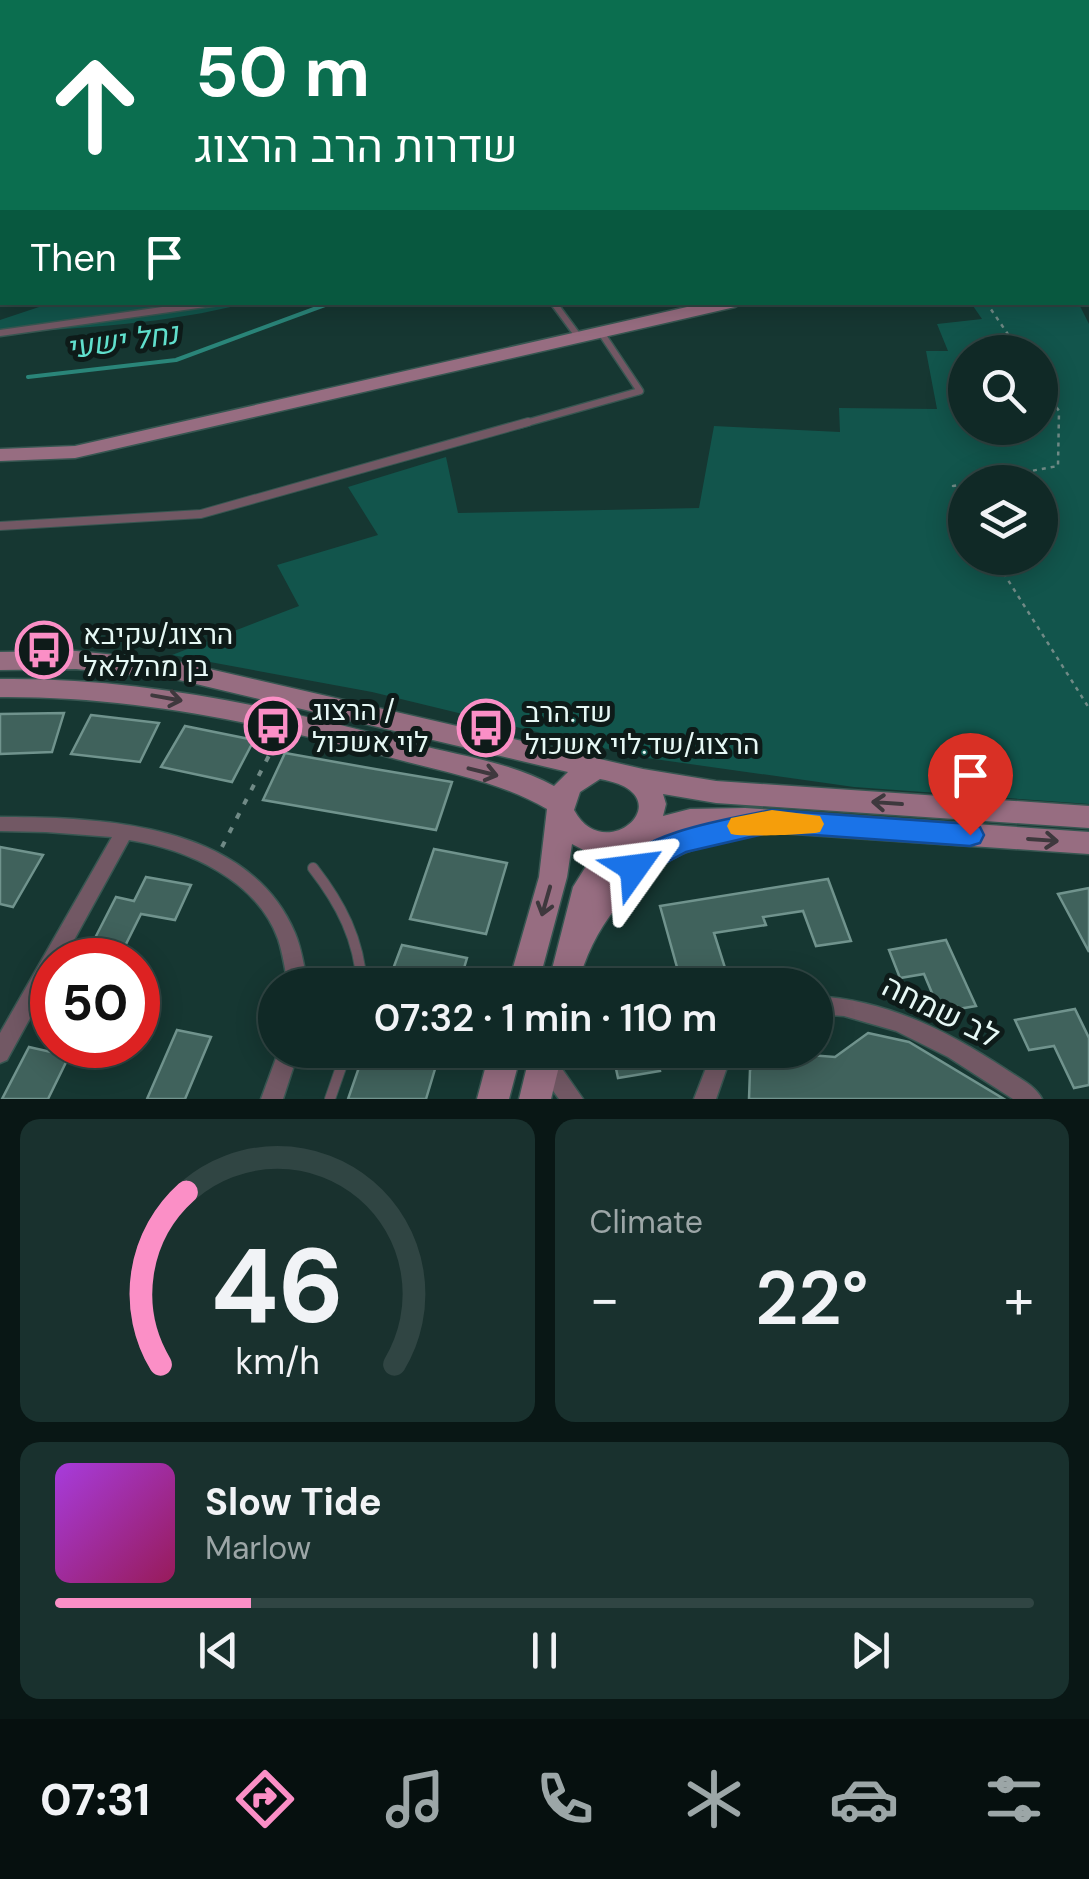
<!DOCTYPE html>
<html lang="en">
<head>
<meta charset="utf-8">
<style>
	body { margin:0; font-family:"DM Sans",Heebo,sans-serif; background:#19312e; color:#f1f3f6; height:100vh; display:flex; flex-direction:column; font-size:38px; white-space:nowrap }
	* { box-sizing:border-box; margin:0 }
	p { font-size:32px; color:#9ca6a7 }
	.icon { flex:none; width:55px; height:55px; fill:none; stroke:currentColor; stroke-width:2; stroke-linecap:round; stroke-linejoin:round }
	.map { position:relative; height:1099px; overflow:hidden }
	.sheet { display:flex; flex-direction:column; gap:20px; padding:20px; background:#091715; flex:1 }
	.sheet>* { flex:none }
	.banner { position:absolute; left:0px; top:0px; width:1090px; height:305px; box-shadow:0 5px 25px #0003,0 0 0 2px #304543; background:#0b6e4f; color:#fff; overflow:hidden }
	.fabs { position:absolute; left:948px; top:335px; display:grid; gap:20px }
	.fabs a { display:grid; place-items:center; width:110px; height:110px; border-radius:50%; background:#102926; box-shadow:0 5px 25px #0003,0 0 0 2px #304543; font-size:50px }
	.speed { position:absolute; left:30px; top:938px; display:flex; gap:20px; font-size:50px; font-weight:700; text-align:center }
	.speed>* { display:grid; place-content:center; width:130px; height:130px; border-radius:50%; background:#102926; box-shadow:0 5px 25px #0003,0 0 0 2px #304543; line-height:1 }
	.speed .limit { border:15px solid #d22; background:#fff; color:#111 }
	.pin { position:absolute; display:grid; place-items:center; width:85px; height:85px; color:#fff; margin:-102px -42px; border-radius:50% 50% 50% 0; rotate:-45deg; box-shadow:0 0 10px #0007 }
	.pin .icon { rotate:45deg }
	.me { position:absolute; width:110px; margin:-55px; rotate:59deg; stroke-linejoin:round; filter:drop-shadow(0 0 8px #0008) }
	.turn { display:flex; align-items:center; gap:35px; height:210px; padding:0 30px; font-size:45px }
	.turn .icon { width:130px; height:130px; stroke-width:2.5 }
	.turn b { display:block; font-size:70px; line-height:85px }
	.then { display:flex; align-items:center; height:95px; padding:0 30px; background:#0003; gap:20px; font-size:38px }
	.big { font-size:75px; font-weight:600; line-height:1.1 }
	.sheet .tile { flex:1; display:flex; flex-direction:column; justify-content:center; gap:15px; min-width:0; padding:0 35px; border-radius:20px; background:#19312e }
	.sheet .dial { align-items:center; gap:0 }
	.dial svg { height:260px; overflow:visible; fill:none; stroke:#304543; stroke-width:7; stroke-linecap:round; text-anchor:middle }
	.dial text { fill:#f1f3f6; stroke:none }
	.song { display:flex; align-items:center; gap:30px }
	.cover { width:120px; height:120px; border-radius:15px; background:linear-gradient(135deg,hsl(280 70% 55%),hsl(330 70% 35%)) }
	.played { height:10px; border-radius:5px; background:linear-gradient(90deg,#fb8fc6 20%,#304543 20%) }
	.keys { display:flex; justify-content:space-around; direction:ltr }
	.heat { display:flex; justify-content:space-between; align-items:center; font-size:55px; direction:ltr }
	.sheet .tiles { flex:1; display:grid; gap:20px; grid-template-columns:1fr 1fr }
	.tile:last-child { grid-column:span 2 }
	.trip { position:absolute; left:258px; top:968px; width:575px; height:100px; border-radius:50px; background:#102926; box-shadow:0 5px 25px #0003,0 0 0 2px #304543; font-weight:600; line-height:100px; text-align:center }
	.tab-bar { display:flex; height:160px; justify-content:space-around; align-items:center; background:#06100f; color:#9ca6a7 }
	.tab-bar .icon { width:70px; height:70px }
	.tab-bar .current { color:#fb8fc6 }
	.tab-bar b { font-size:45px; color:#f1f3f6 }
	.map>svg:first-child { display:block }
	.green { fill:#12554c; fill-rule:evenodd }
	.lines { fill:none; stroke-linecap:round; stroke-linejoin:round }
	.stream { stroke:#2a8579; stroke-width:4 }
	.building { fill:#40625c; stroke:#70938d; stroke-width:2.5 }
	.lane-far2-casing { stroke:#375651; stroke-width:9 }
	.lane-far1-casing { stroke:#375651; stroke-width:10 }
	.lane-casing { stroke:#375651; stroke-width:12 }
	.street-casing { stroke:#375651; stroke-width:3 }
	.secondary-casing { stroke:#375651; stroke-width:3 }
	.path-far1 { stroke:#708a86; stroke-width:2.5; stroke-dasharray:4 5; stroke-linecap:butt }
	.path { stroke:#708a86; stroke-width:4; stroke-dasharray:6 10; stroke-linecap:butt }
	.lane-far2 { stroke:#725864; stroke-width:6 }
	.lane-far1 { stroke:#725864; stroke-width:8 }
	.lane { stroke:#725864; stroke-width:10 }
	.street { fill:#725864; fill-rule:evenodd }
	.secondary { fill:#976d81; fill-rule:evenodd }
	.oneway { stroke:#3e383d }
	.route { fill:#1a73e8; stroke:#114b97; stroke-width:2.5 }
	.slow { fill:#f59e0b }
	.labels { text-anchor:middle; stroke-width:10; stroke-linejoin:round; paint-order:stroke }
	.poi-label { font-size:28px; fill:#e6f8f5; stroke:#0e1b19; text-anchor:start }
	.water-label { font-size:30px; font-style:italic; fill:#60e0cd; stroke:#0e1b19 }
	.near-street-label { font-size:32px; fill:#e6f8f5; stroke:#0e1b19 }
</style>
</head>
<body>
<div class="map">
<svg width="1089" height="1099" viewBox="0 0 1089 1099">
	<rect width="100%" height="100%" fill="#163732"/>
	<!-- green -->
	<g class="green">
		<path d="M 51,303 L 247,303 C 166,324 83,328 0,333 L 0,320 Z"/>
		<path d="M 971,303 L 1084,303 L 1079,304 L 1089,324 L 1089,804 L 854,787 L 640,757 L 372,692 L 172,655 L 299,606 L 277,565 L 378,535 L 348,487 L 446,457 L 458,513 L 699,508 L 714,426 L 840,432 L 839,408 L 937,409 L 926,351 L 948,351 L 937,324 L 982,319 ZM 1040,352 L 1040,428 L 965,428 L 965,352 ZM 965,482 L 1040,482 L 1040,558 L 965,558 Z"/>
	</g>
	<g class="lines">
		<!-- stream -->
		<g class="stream">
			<path d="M 245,0 L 249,2"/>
			<path d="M 28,377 L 176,360 L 333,302"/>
		</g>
	</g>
	<!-- building -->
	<g class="building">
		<path d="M 64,713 L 52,752 L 0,754 L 0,714 Z"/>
		<path d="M 91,715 L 159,723 L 140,762 L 71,754 Z"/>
		<path d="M 185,726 L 254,740 L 232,782 L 161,767 Z"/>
		<path d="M 285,753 L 375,769 L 452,782 L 436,830 L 263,800 Z"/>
		<path d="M 0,847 L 43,855 L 13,907 L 0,904 Z"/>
		<path d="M 434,849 L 507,863 L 486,934 L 410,919 Z"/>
		<path d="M 146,877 L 191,885 L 175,920 L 141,914 L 125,946 L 94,940 L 116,897 L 134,901 Z"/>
		<path d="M 828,879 L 851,941 L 816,946 L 803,911 L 763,917 L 766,925 L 714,933 L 726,971 L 680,978 L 660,906 Z"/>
		<path d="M 1089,888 L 1089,952 L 1058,894 Z"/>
		<path d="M 946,940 L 976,1006 L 940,1012 L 924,974 L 900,978 L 889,950 Z"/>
		<path d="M 402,945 L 467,958 L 459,985 L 387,985 Z"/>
		<path d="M 1075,1009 L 1089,1038 L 1089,1085 L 1074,1088 L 1054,1046 L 1029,1050 L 1015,1020 Z"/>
		<path d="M 177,1030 L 211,1037 L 185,1099 L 147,1099 Z"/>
		<path d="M 868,1033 L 909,1042 L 1004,1099 L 749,1099 L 750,1070 L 770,1052 L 835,1057 Z"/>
		<path d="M 29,1047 L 69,1056 L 48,1099 L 2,1099 Z"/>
		<path d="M 365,1050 L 398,1050 L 438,1059 L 426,1099 L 348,1099 Z"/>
		<path d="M 612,1050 L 655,1050 L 660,1071 L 618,1078 Z"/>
	</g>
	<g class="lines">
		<!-- lane-far2 casing -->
		<g class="lane-far2-casing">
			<g id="lane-far2">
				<path d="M 553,302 L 578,336"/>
				<path d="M 0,333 L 219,302"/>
				<path d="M 519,425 L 640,391 L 600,331"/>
			</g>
		</g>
		<!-- lane-far1 casing -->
		<g class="lane-far1-casing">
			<path id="lane-far1" d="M 0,526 L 201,514 L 528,422"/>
		</g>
		<!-- lane casing -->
		<g class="lane-casing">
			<g id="lane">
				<path d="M 313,868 C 341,904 359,939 362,985"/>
				<path d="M 330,1099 L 347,1050"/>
			</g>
		</g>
		<!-- street casing -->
		<g class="street-casing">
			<g id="street">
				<path d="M 863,0 L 876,0 L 876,1 L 867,2 Z"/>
				<path d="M 1083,0 L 1089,0 L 1089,4 L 1082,2 Z"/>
				<rect x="0" y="88" width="2" height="6"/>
				<rect x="1088" y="88" width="1" height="6"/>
				<rect x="0" y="139" width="2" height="6"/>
				<rect x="0" y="188" width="2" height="7"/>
				<rect x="0" y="225" width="2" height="6"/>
				<path d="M 2,286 L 2,294 L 0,295 L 0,287 Z"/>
				<path d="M 0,817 C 101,817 249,823 295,933 C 302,949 304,968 308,985 L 288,985 C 285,970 283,954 278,939 C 257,880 187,849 129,840 L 63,960 L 52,960 L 52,978 L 7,1060 L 0,1063 L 0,1033 L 112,837 L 46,832 L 0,831 Z"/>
				<path d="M 815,996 C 887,1000 948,1031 1007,1070 C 1019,1078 1036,1086 1042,1099 L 1013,1099 L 948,1057 L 896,1031 L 844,1016 L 815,1014 Z"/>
				<path d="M 279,1050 L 299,1050 L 283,1099 L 261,1099 Z"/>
				<path d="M 537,1050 L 557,1050 L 560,1066 L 583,1099 L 559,1099 L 543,1077 Z"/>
				<path d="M 713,1050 L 733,1050 L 716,1099 L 694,1099 Z"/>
			</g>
		</g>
		<!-- secondary casing -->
		<g class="secondary-casing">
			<g id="secondary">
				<path d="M 1088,183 L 1089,183 L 1089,194 L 1088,193 Z"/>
				<path d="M 709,302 L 744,302 L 735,307 L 75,458 L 0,461 L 0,449 L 75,446 Z"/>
				<path d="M 76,651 L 175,661 L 643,769 L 716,781 L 1089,806 L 1089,828 L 716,803 L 663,794 L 666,804 L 663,816 L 690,809 L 745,808 L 1089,832 L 1089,854 L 738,830 L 735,837 C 717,843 699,846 682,854 C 631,878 591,930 578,985 L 548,985 L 573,887 L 593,855 L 572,844 L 567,877 L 538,985 L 508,985 L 539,877 L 547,809 C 501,782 448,773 396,759 C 265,724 137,696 0,697 L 0,679 C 143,677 278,708 415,744 C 461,756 513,763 554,786 L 568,772 L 175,679 L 76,669 L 0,670 L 0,652 ZM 600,779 C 687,794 605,869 574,810 L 580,792 ZM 661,839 L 611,874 L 625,853 Z"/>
				<path d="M 490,1050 L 522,1050 L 509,1099 L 477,1099 Z"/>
				<path d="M 531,1050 L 563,1050 L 551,1099 L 519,1099 Z"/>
			</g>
		</g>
		<!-- path-far1 -->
		<g class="path-far1">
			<path d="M 986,302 L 1020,352"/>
			<path d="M 971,482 L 1058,466 L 1059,411 L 1040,383"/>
			<path d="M 965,484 L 953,486 L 965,507"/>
			<path d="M 994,558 L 1089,708"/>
		</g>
		<!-- path -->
		<path class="path" d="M 222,847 L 278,738"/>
		<!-- lane-far2 -->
		<use href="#lane-far2" class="lane-far2"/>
		<!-- lane-far1 -->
		<use href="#lane-far1" class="lane-far1"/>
		<!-- lane -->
		<use href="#lane" class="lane"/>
		<!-- street -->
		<use href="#street" class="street"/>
		<!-- secondary -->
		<use href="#secondary" class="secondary"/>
	</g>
	<!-- one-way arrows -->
	<defs><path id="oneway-shaft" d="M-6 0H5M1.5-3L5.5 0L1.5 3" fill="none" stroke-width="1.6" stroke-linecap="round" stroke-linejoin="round" transform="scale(2.5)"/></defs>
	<g class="oneway">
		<use href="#oneway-shaft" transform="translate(167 698) rotate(10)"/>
		<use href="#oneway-shaft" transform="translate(483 772) rotate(14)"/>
		<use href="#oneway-shaft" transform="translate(887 803) rotate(-176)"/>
		<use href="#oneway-shaft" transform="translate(1043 840) rotate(4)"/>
		<use href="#oneway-shaft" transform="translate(546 901) rotate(106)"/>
	</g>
	<!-- route -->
	<path class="route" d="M 772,810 L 970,824 L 980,827 L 984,835 L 980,843 L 970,846 L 772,832 L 686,852 L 634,880 L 624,877 L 620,868 C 638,832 734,818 772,810 Z"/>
	<!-- slow -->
	<path class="slow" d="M 772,810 L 820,816 L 824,824 L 820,832 C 810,835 740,837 731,834 L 727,826 L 731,818 Z"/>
	<!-- icons -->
	<defs>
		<g id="bus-ring" transform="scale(2.875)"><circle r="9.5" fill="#0e1b19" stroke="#fb8fc6" stroke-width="1.5"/><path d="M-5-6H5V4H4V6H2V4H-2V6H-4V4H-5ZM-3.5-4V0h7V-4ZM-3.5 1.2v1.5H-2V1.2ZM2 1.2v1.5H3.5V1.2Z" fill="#fb8fc6"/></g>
	</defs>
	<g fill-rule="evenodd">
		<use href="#bus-ring" x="44" y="650"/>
		<use href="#bus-ring" x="273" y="726"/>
		<use href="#bus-ring" x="486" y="728"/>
	</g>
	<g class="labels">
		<!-- poi labels -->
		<g class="poi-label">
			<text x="83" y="644">הרצוג/עקיבא<tspan x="83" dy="32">בן מהללאל</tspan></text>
			<text x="312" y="720">הרצוג /<tspan x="312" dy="32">לוי אשכול</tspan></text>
			<text x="525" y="722">שד.הרב<tspan x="525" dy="32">הרצוג/שד.לוי אשכול</tspan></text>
		</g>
		<!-- water labels -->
		<g class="water-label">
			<text transform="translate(122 341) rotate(-8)" y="10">נחל ישעי</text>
		</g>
		<!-- near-street labels -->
		<g class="near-street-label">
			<text transform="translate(941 1011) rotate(26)" y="11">לב שמחה</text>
		</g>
	</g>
</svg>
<div class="fabs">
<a><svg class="icon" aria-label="search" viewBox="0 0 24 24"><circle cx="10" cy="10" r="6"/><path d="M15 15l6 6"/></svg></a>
<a><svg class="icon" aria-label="layers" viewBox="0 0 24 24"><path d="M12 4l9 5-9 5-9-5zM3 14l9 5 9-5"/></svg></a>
</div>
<div class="speed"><div class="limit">50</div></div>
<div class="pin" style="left:970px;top:835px;background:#d93025"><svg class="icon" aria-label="arrive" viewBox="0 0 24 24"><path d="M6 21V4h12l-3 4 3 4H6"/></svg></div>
<svg class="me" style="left:634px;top:868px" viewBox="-20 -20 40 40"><path d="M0-17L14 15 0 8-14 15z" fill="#1a73e8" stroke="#fff" stroke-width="4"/></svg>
<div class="trip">07:32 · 1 min · 110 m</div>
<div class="banner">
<div class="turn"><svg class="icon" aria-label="ahead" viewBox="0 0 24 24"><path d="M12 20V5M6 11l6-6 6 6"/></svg><div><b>50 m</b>שדרות הרב הרצוג</div></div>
<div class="then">Then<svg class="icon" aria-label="arrive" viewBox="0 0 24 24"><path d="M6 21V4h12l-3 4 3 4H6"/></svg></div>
</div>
</div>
<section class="sheet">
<div class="tiles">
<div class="tile dial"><svg viewBox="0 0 100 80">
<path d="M14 69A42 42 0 1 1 86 69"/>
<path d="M14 69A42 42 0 0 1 22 16" stroke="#fb8fc6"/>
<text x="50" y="56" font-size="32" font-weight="700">46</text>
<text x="50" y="72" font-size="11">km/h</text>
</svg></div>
<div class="tile"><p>Climate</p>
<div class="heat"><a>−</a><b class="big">22°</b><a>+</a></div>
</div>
<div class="tile">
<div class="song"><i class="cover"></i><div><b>Slow Tide</b><p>Marlow</p></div></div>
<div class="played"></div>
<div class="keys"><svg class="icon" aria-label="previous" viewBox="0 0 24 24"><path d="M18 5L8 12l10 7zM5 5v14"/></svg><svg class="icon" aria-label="pause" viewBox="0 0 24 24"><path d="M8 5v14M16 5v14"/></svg><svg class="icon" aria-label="next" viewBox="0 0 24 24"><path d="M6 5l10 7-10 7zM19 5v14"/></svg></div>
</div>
</div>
</section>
<nav class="tab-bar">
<b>07:31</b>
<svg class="icon current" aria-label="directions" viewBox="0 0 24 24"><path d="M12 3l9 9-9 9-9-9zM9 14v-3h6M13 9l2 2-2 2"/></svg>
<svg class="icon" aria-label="music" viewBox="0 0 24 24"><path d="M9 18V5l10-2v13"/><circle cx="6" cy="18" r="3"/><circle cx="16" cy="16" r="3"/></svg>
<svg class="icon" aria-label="phone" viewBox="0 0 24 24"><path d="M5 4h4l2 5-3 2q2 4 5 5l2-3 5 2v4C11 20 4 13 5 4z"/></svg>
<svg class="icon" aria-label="climate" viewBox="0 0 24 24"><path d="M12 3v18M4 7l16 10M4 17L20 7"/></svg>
<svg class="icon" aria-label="car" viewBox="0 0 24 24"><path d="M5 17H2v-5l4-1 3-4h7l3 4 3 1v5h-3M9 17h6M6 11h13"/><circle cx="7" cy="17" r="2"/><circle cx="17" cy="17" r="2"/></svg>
<svg class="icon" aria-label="filters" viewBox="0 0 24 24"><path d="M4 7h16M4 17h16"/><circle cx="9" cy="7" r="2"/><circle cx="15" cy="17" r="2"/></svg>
</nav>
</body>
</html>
